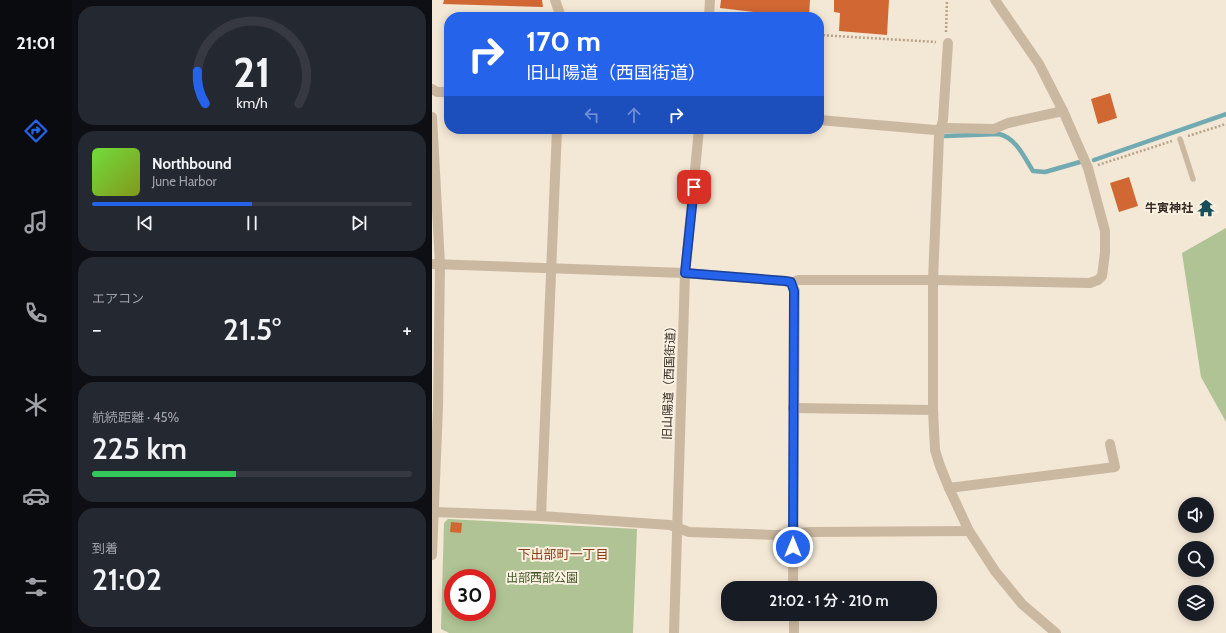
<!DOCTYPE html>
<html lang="ja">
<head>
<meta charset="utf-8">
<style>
	body { margin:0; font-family:Cabin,"Noto Sans JP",sans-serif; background:#242831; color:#f1f3f6; height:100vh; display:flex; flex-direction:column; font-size:15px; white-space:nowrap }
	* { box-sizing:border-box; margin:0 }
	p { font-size:13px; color:#9ea1a6 }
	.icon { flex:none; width:22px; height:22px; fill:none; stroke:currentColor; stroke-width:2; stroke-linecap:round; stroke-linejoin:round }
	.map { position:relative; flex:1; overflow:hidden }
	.details { display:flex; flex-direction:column; gap:6px; padding:6px; background:#0d0f14; width:360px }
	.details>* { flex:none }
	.hud { position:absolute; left:12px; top:12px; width:380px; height:122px; border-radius:16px; box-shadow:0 2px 10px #0003; background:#2563eb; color:#fff; overflow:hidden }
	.tools { position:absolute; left:746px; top:497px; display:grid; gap:8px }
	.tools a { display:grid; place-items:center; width:36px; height:36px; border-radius:50%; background:#171b24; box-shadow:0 2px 10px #0003; font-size:20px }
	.speed { position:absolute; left:12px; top:569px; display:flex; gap:8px; font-size:20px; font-weight:700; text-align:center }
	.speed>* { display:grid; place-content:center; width:52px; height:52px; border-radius:50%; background:#171b24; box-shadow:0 2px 10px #0003; line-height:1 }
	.speed .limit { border:6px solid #d22; background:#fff; color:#111 }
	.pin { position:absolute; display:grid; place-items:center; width:34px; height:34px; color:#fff; margin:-17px; border-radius:8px; box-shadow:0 2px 6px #0006 }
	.me { position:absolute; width:44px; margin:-22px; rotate:0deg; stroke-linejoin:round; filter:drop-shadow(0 0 3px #0008) }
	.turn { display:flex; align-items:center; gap:14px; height:84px; padding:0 16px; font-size:18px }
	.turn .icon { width:52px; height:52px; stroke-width:2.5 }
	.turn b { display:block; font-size:28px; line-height:34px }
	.lanes { display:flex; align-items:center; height:38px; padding:0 16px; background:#0003; justify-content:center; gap:20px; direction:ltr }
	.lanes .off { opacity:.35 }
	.big { font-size:30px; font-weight:600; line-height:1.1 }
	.details .widget { flex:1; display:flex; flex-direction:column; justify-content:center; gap:6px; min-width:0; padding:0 14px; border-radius:16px; background:#242831 }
	.details .dial { align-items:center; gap:0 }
	.dial svg { height:104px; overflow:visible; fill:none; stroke:#363941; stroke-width:7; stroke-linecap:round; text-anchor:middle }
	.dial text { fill:#f1f3f6; stroke:none }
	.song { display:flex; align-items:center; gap:12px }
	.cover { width:48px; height:48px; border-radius:6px; background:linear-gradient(135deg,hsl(100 70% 55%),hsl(70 70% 35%)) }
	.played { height:4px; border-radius:2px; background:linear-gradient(90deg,#2563eb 50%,#363941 50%) }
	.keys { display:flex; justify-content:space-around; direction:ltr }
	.heat { display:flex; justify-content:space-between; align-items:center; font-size:22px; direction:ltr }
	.charge { height:6px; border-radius:3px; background:linear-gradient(90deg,#34c759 45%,#363941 0) }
	.trip { position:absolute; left:289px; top:581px; width:216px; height:40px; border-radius:16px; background:#171b24; box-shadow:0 2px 10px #0003; font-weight:600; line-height:40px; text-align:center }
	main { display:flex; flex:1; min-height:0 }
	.dock { display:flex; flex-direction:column; width:72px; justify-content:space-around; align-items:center; background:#090b0e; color:#9ea1a6 }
	.dock .icon { width:28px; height:28px }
	.dock .current { color:#2563eb }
	.dock b { font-size:18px; color:#f1f3f6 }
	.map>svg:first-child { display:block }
	.green { fill:#afc394; fill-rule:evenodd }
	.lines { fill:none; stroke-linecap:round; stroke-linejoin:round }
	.stream { stroke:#72aab2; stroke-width:4.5 }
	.building { fill:#d16834 }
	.path { stroke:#b7a28a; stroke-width:2.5; stroke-dasharray:2 2; stroke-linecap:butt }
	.lane { stroke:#cbb8a0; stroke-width:5.5 }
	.street { stroke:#cbb8a0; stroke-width:10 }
	.route-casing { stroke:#184099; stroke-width:10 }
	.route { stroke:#2563eb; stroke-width:7 }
	.labels { text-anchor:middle; stroke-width:4; stroke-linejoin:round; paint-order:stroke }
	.poi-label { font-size:12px; font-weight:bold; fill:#352b24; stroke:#faf1e1; text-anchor:end }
	.street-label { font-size:12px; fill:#352b24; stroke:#faf1e1 }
	.park-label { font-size:12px; fill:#405526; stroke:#faf1e1 }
	.neighbourhood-label { font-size:13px; fill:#8a3c16; stroke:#faf1e1 }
</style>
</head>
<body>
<main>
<nav class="dock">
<b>21:01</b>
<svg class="icon current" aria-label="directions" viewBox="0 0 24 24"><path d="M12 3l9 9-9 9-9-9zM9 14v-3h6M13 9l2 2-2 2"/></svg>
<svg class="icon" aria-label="music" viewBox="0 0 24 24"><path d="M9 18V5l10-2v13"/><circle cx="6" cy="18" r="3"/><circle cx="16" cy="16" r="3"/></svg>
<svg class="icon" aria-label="phone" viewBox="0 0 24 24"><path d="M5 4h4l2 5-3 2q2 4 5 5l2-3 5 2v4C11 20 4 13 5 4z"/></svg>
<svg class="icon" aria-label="climate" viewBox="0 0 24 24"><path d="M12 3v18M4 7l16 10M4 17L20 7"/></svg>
<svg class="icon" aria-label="car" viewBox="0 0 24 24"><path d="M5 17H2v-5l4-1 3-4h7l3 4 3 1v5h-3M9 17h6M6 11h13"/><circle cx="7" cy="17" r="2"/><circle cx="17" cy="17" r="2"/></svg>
<svg class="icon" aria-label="filters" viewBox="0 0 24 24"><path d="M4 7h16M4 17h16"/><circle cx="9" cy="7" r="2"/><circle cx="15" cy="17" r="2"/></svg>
</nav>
<section class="details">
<div class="widget dial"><svg viewBox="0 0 100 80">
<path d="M14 69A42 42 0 1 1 86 69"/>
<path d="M14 69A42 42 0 0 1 8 44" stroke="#2563eb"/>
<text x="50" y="56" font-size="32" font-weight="700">21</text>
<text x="50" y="72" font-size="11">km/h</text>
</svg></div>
<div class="widget">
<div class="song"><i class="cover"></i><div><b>Northbound</b><p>June Harbor</p></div></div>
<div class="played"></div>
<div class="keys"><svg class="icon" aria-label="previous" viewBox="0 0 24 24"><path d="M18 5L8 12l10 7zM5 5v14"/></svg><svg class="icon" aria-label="pause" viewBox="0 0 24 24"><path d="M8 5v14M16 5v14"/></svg><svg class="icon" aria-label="next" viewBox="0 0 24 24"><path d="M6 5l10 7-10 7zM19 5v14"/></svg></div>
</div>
<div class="widget"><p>エアコン</p>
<div class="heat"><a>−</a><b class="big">21.5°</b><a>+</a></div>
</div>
<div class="widget"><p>航続距離 · 45%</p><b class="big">225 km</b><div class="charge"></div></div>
<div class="widget"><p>到着</p><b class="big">21:02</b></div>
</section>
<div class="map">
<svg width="794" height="633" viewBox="0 0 794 633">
	<rect width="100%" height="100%" fill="#f3e7d5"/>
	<!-- green -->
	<g class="green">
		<path d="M 794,228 L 794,422 L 769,377 L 750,253 Z"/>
		<path d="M 16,519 L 205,529 L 201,633 L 17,633 L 9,629 L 12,523 ZM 21,578 L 55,578 L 55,612 L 21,612 Z"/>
	</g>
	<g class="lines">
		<!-- stream -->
		<g class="stream">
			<path d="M 513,136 L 567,134 C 584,138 592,157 601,171 L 613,172 L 648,162"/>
			<path d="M 662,160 L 794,114"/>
		</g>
	</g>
	<!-- building -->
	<g class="building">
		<path d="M 12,0 L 110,0 L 111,7 L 11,4 Z"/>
		<path d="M 289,0 L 378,0 L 377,17 L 365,17 L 288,8 Z"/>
		<path d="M 402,0 L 457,0 L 455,35 L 407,31 L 408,13 L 402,12 Z"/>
		<path d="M 678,93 L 685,118 L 666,124 L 659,99 Z"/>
		<path d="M 697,177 L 706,206 L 687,212 L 678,183 Z"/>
		<path d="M 775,204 L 778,212 L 773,215 L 769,207 Z"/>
		<path d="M 19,522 L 30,523 L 29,533 L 18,532 Z"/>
	</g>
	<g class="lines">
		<!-- path -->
		<g class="path">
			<path d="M 514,32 L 515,0"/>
			<path d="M 387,35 L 504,42"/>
			<path d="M 756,136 L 794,124"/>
			<path d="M 666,165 L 740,141"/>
		</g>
		<!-- lane -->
		<path class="lane" d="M 748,139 L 761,179"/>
		<!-- street -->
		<g class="street">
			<path d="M 123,0 L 129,17"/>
			<path d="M 277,17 L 278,0"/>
			<path d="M 516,43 L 511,120 L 507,136 L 501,280 L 501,410 L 503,450 L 508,466 L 517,488 L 537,531 L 563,571 L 590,604 L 624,633"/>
			<path d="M 0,89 L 5,92 L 17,92"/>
			<path d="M 0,117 L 8,264 L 6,407 L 0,555"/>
			<path d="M 387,120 L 503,130 L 515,128 L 562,129 L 576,123 L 631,111"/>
			<path d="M 0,264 L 253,273 L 353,281 L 359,283 L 363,291 L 361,588"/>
			<path d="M 359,283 L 366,280 L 501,280 L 658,283 L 666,280 L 670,276 L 673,253 L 673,231 L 656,168 L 631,111 L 607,64 L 563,0"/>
			<path d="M 361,408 L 501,410"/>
			<path d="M 517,488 L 683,467 L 678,444"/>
			<path d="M 2,512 L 109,516 L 238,525 L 257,532 L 344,535 L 379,532 L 537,531"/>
			<path d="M 109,516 L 125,129"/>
			<path d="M 362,614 L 362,633"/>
			<path d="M 242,633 L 253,273 L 267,129"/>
		</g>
	</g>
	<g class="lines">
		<!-- route casing -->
		<g class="route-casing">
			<path id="route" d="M 262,187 L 253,273 L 353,281 L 359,282 L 362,291 L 361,547"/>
		</g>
		<!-- route -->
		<use href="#route" class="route"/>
	</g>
	<!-- icons -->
	<defs>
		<g id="temple-bare" transform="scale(1.38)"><path d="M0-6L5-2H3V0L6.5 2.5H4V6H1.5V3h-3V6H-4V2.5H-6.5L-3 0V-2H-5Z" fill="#164f59" stroke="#faf1e1" stroke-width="2.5" paint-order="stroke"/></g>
	</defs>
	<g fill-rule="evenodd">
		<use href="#temple-bare" x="774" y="208"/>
	</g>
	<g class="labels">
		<!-- poi labels -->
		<g class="poi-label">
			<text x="761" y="212">牛寅神社</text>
		</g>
		<!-- street labels -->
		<g class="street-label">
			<text transform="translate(237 380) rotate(-88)" y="4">旧山陽道（西国街道）</text>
		</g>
		<!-- park labels -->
		<g class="park-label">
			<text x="110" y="582">出部西部公園</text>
		</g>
		<!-- neighbourhood labels -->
		<g class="neighbourhood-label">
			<text x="131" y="559">下出部町一丁目</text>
		</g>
	</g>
</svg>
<div class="tools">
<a><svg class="icon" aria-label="sound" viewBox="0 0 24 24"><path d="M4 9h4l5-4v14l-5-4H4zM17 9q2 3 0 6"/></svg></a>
<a><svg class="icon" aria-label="search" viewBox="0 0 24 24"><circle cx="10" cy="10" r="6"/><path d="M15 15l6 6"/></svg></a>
<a><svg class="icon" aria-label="layers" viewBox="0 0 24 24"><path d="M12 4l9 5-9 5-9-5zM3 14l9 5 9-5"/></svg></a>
</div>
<div class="speed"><div class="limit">30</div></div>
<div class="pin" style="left:262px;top:187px;background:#d93025"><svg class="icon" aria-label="arrive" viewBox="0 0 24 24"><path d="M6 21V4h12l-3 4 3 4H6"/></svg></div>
<svg class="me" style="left:361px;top:547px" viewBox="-20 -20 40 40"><circle r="17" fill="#2563eb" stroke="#fff" stroke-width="3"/><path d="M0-11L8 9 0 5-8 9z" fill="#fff"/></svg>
<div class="trip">21:02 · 1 分 · 210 m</div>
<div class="hud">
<div class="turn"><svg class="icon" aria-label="right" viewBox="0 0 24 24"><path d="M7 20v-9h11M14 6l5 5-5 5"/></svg><div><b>170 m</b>旧山陽道（西国街道）</div></div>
<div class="lanes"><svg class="icon off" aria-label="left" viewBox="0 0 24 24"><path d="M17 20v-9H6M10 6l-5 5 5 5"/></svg><svg class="icon off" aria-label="ahead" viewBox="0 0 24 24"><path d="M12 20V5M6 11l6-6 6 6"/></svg><svg class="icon" aria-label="right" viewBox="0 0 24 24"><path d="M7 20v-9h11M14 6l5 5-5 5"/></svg></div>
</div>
</div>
</main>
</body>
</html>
